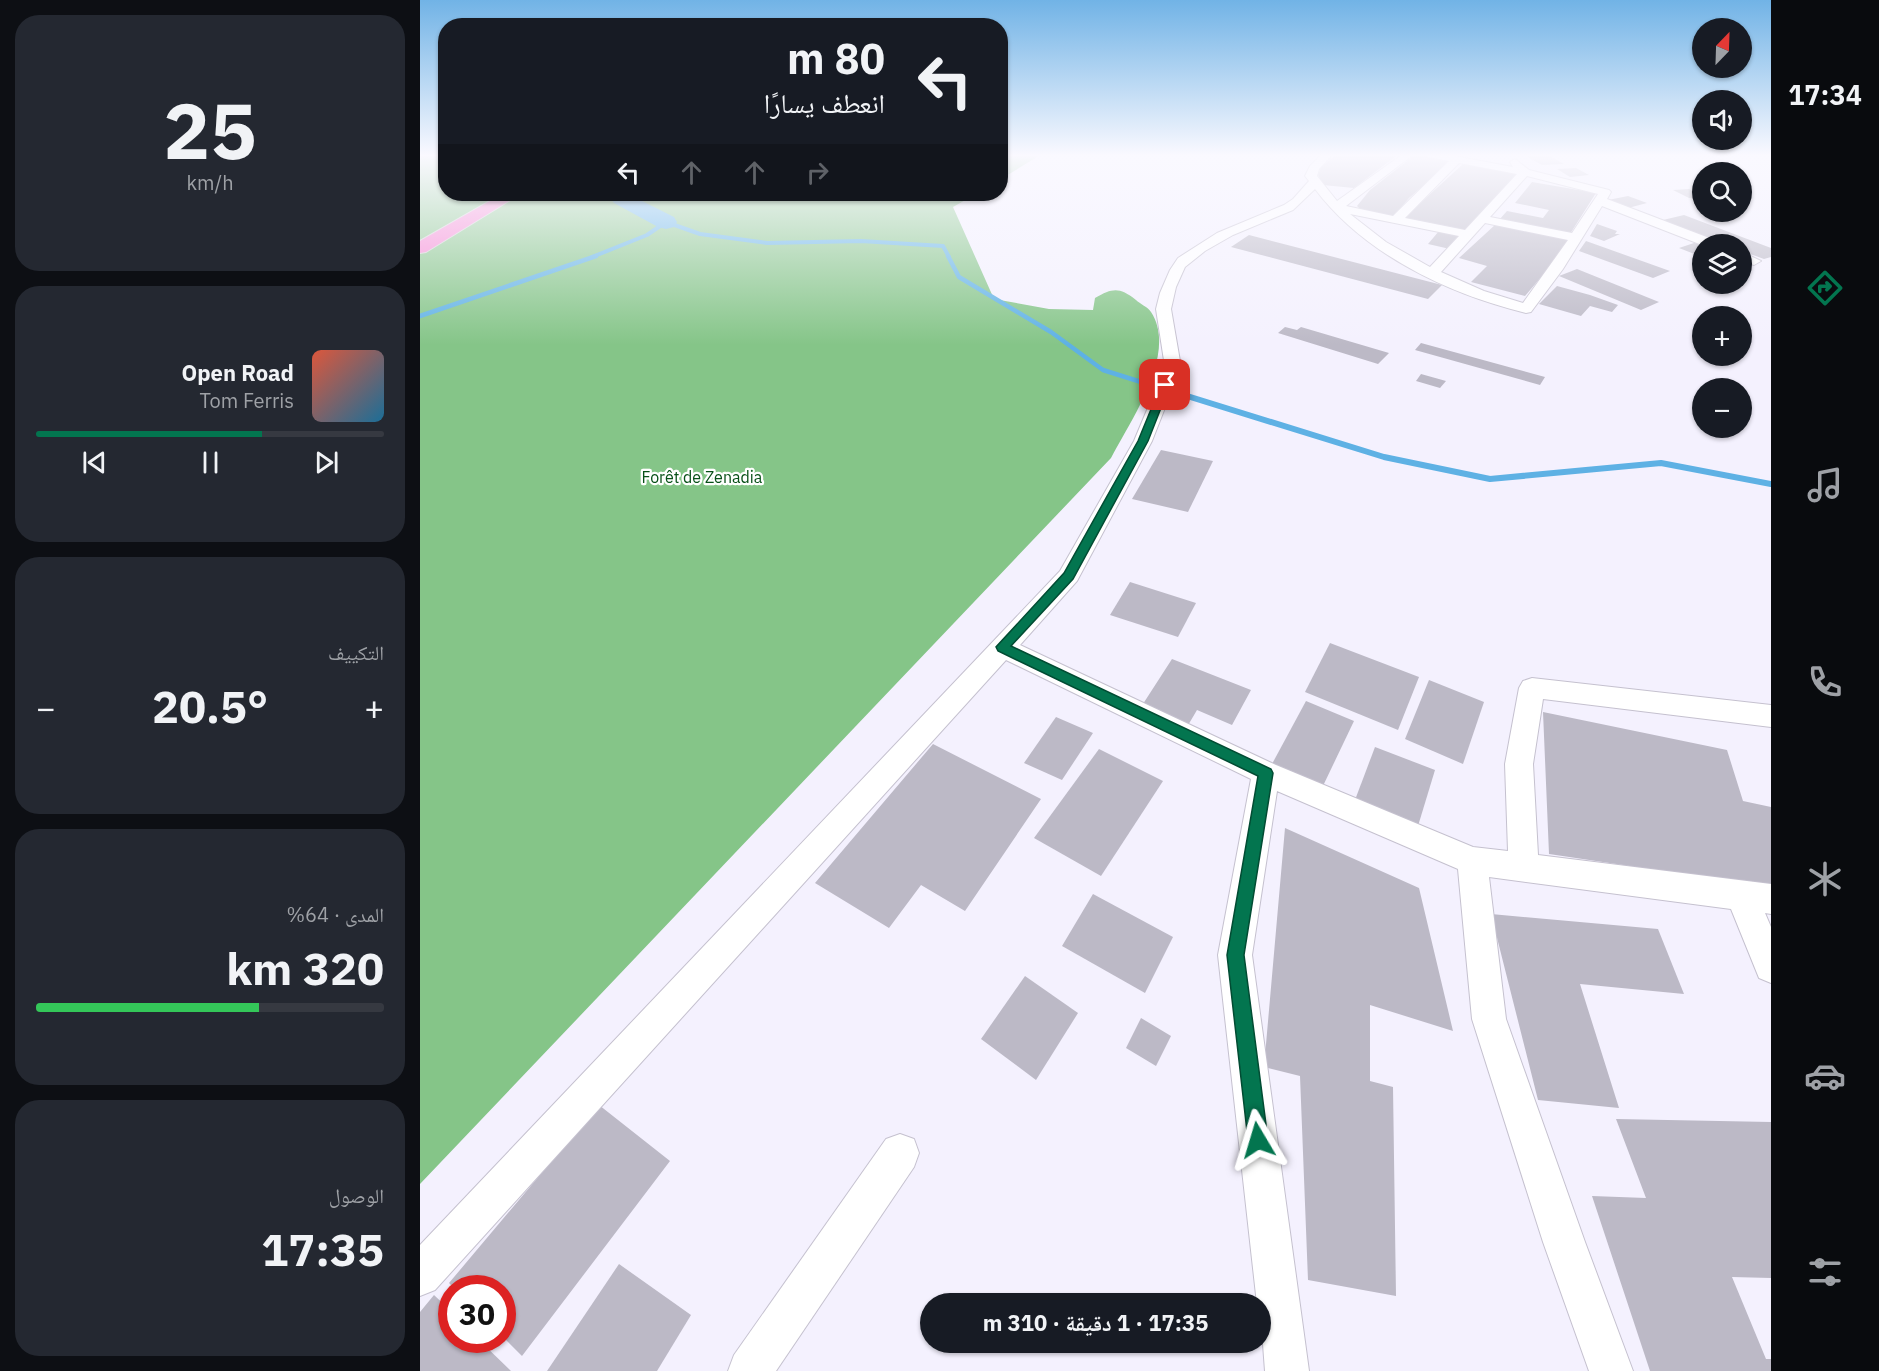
<!DOCTYPE html>
<html lang="ar">
<head>
<meta charset="utf-8">
<style>
	body { margin:0; font-family:"IBM Plex Sans","Noto Naskh Arabic",sans-serif; background:#242831; color:#f1f3f6; direction:rtl; height:100vh; display:flex; flex-direction:column; font-size:22px; white-space:nowrap }
	* { box-sizing:border-box; margin:0 }
	p { font-size:20px; color:#9ea1a6 }
	.icon { flex:none; width:33px; height:33px; fill:none; stroke:currentColor; stroke-width:2; stroke-linecap:round; stroke-linejoin:round }
	.map { position:relative; flex:1; overflow:hidden; direction:ltr }
	.sheet { display:flex; flex-direction:column; gap:15px; padding:15px; background:#0d0f14; width:420px }
	.sheet>* { flex:none }
	.top-card { position:absolute; left:18px; top:18px; width:570px; height:183px; border-radius:24px; box-shadow:0 2px 4px #0004; direction:rtl; background:#171b24; color:#f1f3f6; overflow:hidden }
	.needle { width:39px; rotate:23deg }
	.fabs { position:absolute; left:1272px; top:18px; display:grid; gap:12px }
	.fabs a { display:grid; place-items:center; width:60px; height:60px; border-radius:50%; background:#171b24; box-shadow:0 2px 4px #0004; font-size:30px }
	.speed { position:absolute; left:18px; top:1275px; display:flex; gap:12px; font-size:30px; font-weight:700; text-align:center }
	.speed>* { display:grid; place-content:center; width:78px; height:78px; border-radius:50%; background:#171b24; box-shadow:0 2px 4px #0004; line-height:1 }
	.speed .limit { border:9px solid #d22; background:#fff; color:#111 }
	.pin { position:absolute; display:grid; place-items:center; width:51px; height:51px; color:#fff; margin:-26px; border-radius:12px; box-shadow:0 3px 9px #0006 }
	.me { position:absolute; width:66px; margin:-33px; rotate:353deg; stroke-linejoin:round; filter:drop-shadow(0 0 4px #0008) }
	.turn { display:flex; align-items:center; gap:21px; height:126px; padding:0 24px; font-size:27px }
	.turn .icon { width:78px; height:78px; stroke-width:2.5 }
	.turn b { display:block; font-size:42px; line-height:51px }
	.lanes { display:flex; align-items:center; height:57px; padding:0 24px; background:#0003; justify-content:center; gap:30px; direction:ltr }
	.lanes .off { opacity:.35 }
	.big { font-size:45px; font-weight:800; line-height:1.1 }
	.sheet .card { flex:1; display:flex; flex-direction:column; justify-content:center; gap:9px; min-width:0; padding:0 21px; border-radius:24px; background:#242831 }
	.sheet .dial { align-items:center; gap:0 }
	.dial b { font-size:78px; line-height:1 }
	.song { display:flex; align-items:center; gap:18px }
	.cover { width:72px; height:72px; border-radius:9px; background:linear-gradient(135deg,hsl(10 70% 55%),hsl(200 70% 35%)) }
	.played { height:6px; border-radius:3px; background:linear-gradient(90deg,#03754f 65%,#363941 65%) }
	.keys { display:flex; justify-content:space-around; direction:ltr }
	.heat { display:flex; justify-content:space-between; align-items:center; font-size:33px; direction:ltr }
	.charge { height:9px; border-radius:4px; background:linear-gradient(90deg,#34c759 64%,#363941 0) }
	.trip { position:absolute; left:500px; top:1293px; width:351px; height:60px; border-radius:30px; background:#171b24; box-shadow:0 2px 4px #0004; font-weight:800; line-height:60px; text-align:center; direction:rtl }
	main { display:flex; flex:1; min-height:0 }
	.tabs { display:flex; flex-direction:column; width:108px; justify-content:space-around; align-items:center; background:#090b0e; color:#9ea1a6 }
	.tabs .icon { width:42px; height:42px }
	.tabs .selected { color:#03754f }
	.tabs b { font-size:27px; color:#f1f3f6 }
	.map>svg:first-child { display:block }
	.forest { fill:#85c588 }
	.lines { fill:none; stroke-linecap:round; stroke-linejoin:round }
	.stream-far2 { stroke:#5eb1e4; stroke-width:4 }
	.stream-far1 { stroke:#5eb1e4; stroke-width:4.5 }
	.stream { stroke:#5eb1e4; stroke-width:6 }
	.river { fill:#5eb1e4; fill-rule:evenodd }
	.building { fill:#bcb9c6 }
	.street-casing { stroke:#c5c1cf; stroke-width:2 }
	.highway-casing { stroke:#d5d4d5; stroke-width:2 }
	.street { fill:#fff; fill-rule:evenodd }
	.highway { fill:#f682d0; fill-rule:evenodd }
	.route { fill:#03754f; stroke:#024c33; stroke-width:1.5 }
	.labels { text-anchor:middle; stroke-width:4.5; stroke-linejoin:round; paint-order:stroke }
	.far-park-label { font-size:16px; fill:#075017; stroke:#fff }
</style>
</head>
<body>
<main>
<nav class="tabs">
<b>17:34</b>
<svg class="icon selected" aria-label="directions" viewBox="0 0 24 24"><path d="M12 3l9 9-9 9-9-9zM9 14v-3h6M13 9l2 2-2 2"/></svg>
<svg class="icon" aria-label="music" viewBox="0 0 24 24"><path d="M9 18V5l10-2v13"/><circle cx="6" cy="18" r="3"/><circle cx="16" cy="16" r="3"/></svg>
<svg class="icon" aria-label="phone" viewBox="0 0 24 24"><path d="M5 4h4l2 5-3 2q2 4 5 5l2-3 5 2v4C11 20 4 13 5 4z"/></svg>
<svg class="icon" aria-label="climate" viewBox="0 0 24 24"><path d="M12 3v18M4 7l16 10M4 17L20 7"/></svg>
<svg class="icon" aria-label="car" viewBox="0 0 24 24"><path d="M5 17H2v-5l4-1 3-4h7l3 4 3 1v5h-3M9 17h6M6 11h13"/><circle cx="7" cy="17" r="2"/><circle cx="17" cy="17" r="2"/></svg>
<svg class="icon" aria-label="filters" viewBox="0 0 24 24"><path d="M4 7h16M4 17h16"/><circle cx="9" cy="7" r="2"/><circle cx="15" cy="17" r="2"/></svg>
</nav>
<div class="map">
<svg width="1351" height="1371" viewBox="0 0 1351 1371">
	<rect width="100%" height="100%" fill="#f4f1fe"/>
	<!-- forest -->
	<g class="forest">
		<path d="M 0,154 L 25,154 L 26,194 L 556,194 L 533,207 L 574,299 L 629,309 L 673,310 L 675,298 C 693,288 699,287 716,300 C 720,304 728,307 731,312 C 758,353 711,420 691,458 L 0,1184 Z"/>
		<path d="M 581,154 L 622,154 L 581,179 Z"/>
	</g>
	<g class="lines">
		<!-- stream-far2 -->
		<path class="stream-far2" d="M 172,257 L 227,235 L 246,222 L 280,234 L 347,243 L 441,241 L 523,246 L 529,257"/>
		<!-- stream-far1 -->
		<g class="stream-far1">
			<path d="M 528,256 L 539,277 L 631,332 L 683,370 L 740,388"/>
			<path d="M 0,316 L 176,256"/>
		</g>
		<!-- stream -->
		<path class="stream" d="M 735,386 L 964,457 L 1070,479 L 1241,463 L 1351,484"/>
		<!-- river -->
		<path class="river" d="M 192,194 L 212,194 L 212,196 L 254,217 L 257,222 L 254,227 L 246,229 L 238,227 L 194,203 L 191,199 Z"/>
	</g>
	<!-- building -->
	<g class="building">
		<path d="M 917,154 L 979,154 L 934,188 L 903,185 L 898,175 L 901,167 Z"/>
		<path d="M 996,154 L 1032,161 L 989,198 L 973,217 L 941,210 L 937,206 L 950,190 Z"/>
		<path d="M 1102,154 L 1126,154 L 1144,164 L 1122,165 Z"/>
		<path d="M 1043,164 L 1097,174 L 1044,231 L 984,218 Z"/>
		<path d="M 1156,168 L 1169,175 L 1150,177 L 1137,169 Z"/>
		<path d="M 1112,182 L 1176,193 L 1150,234 L 1079,220 L 1087,211 L 1123,218 L 1129,210 L 1095,203 Z"/>
		<path d="M 1269,189 L 1282,197 L 1269,198 L 1253,190 Z"/>
		<path d="M 1208,196 L 1227,203 L 1208,208 L 1188,200 Z"/>
		<path d="M 1264,215 L 1351,248 L 1351,257 L 1344,259 L 1322,251 L 1322,244 L 1305,244 L 1243,220 Z"/>
		<path d="M 1076,224 L 1152,241 L 1105,296 L 1051,282 L 1067,266 L 1039,258 Z"/>
		<path d="M 1177,224 L 1197,231 L 1195,234 L 1200,234 L 1184,241 L 1170,236 Z"/>
		<path d="M 1019,231 L 1041,236 L 1030,249 L 1008,244 Z"/>
		<path d="M 829,235 L 1022,285 L 1008,299 L 811,247 Z"/>
		<path d="M 1166,241 L 1250,271 L 1233,278 L 1159,251 Z"/>
		<path d="M 1277,242 L 1282,244 L 1282,257 L 1259,248 Z"/>
		<path d="M 1157,269 L 1239,302 L 1221,310 L 1139,276 Z"/>
		<path d="M 1137,286 L 1170,295 L 1198,305 L 1192,312 L 1170,306 L 1161,316 L 1119,304 Z"/>
		<path d="M 865,327 L 877,330 L 881,327 L 969,353 L 958,364 L 858,333 Z"/>
		<path d="M 1001,343 L 1125,377 L 1120,385 L 995,350 Z"/>
		<path d="M 1001,374 L 1026,381 L 1020,388 L 996,381 Z"/>
		<path d="M 741,450 L 793,461 L 768,512 L 712,499 Z"/>
		<path d="M 710,582 L 776,603 L 758,637 L 690,615 Z"/>
		<path d="M 910,643 L 999,677 L 978,730 L 885,692 Z"/>
		<path d="M 752,659 L 831,690 L 812,725 L 777,710 L 767,727 L 721,707 Z"/>
		<path d="M 1009,680 L 1064,702 L 1043,764 L 985,739 Z"/>
		<path d="M 886,701 L 934,721 L 902,788 L 852,764 Z"/>
		<path d="M 1123,712 L 1307,750 L 1323,801 L 1351,807 L 1351,887 L 1129,854 Z"/>
		<path d="M 636,717 L 673,733 L 642,780 L 604,763 Z"/>
		<path d="M 513,744 L 621,799 L 545,911 L 501,885 L 469,928 L 395,883 Z"/>
		<path d="M 955,747 L 1015,770 L 998,826 L 935,800 Z"/>
		<path d="M 679,749 L 743,781 L 681,876 L 614,838 Z"/>
		<path d="M 865,828 L 999,888 L 1033,1031 L 950,1005 L 950,1081 L 973,1087 L 976,1296 L 888,1280 L 880,1076 L 844,1067 Z"/>
		<path d="M 673,894 L 753,937 L 725,993 L 642,946 Z"/>
		<path d="M 1071,914 L 1238,929 L 1264,994 L 1160,984 L 1199,1108 L 1118,1100 Z"/>
		<path d="M 605,976 L 658,1013 L 616,1080 L 561,1039 Z"/>
		<path d="M 721,1018 L 751,1036 L 736,1066 L 706,1048 Z"/>
		<path d="M 179,1105 L 250,1161 L 102,1356 L 82,1336 L 82,1288 L 34,1288 L 29,1283 Z"/>
		<path d="M 1196,1119 L 1351,1122 L 1351,1278 L 1312,1277 L 1346,1359 L 1351,1359 L 1351,1371 L 1230,1371 L 1172,1196 L 1226,1198 Z"/>
		<path d="M 199,1264 L 271,1315 L 237,1371 L 127,1371 Z"/>
		<path d="M 14,1295 L 32,1312 L 32,1340 L 59,1340 L 91,1371 L 0,1371 L 0,1312 Z"/>
	</g>
	<g class="lines">
		<!-- street casing -->
		<g class="street-casing">
			<g id="street">
				<path d="M 902,154 L 913,154 L 899,169 L 897,176 L 917,201 L 983,154 L 994,154 L 926,206 L 973,216 L 1029,161 L 1004,156 L 1003,154 L 1023,154 L 1093,167 L 1090,162 L 1095,159 L 1109,170 L 1189,190 L 1191,192 L 1187,199 L 1297,241 L 1299,244 L 1282,245 L 1182,206 L 1143,269 L 1111,312 L 1106,313 C 1028,294 944,254 895,189 L 873,210 L 813,235 L 785,251 L 765,267 L 756,287 L 751,309 L 761,367 L 732,441 L 657,581 L 600,645 L 856,765 L 1053,847 L 1088,851 L 1085,764 L 1099,688 L 1103,681 L 1112,678 L 1351,705 L 1351,727 L 1123,699 L 1113,764 L 1118,855 L 1351,884 L 1351,914 L 1345,913 L 1351,927 L 1351,983 L 1339,978 L 1311,909 L 1069,877 L 1086,1019 L 1165,1242 L 1213,1371 L 1169,1371 L 1123,1242 L 1052,1019 L 1038,869 L 857,791 L 832,955 L 889,1371 L 845,1371 L 840,1304 L 837,1304 L 798,955 L 831,779 L 586,660 L 15,1290 L 0,1296 L 0,1245 L 640,571 L 714,441 L 745,367 L 736,309 L 740,293 L 750,270 L 758,258 L 797,233 L 864,205 L 873,199 L 889,181 L 885,176 L 890,166 ZM 1039,163 L 1097,174 L 1045,230 L 985,218 ZM 1107,176 L 1178,194 L 1152,233 L 1070,217 ZM 930,214 L 1039,236 L 1010,267 L 966,242 ZM 1065,223 L 1148,240 L 1103,303 L 1064,291 L 1021,272 Z"/>
				<path d="M 1322,252 L 1341,261 L 1334,265 L 1322,261 Z"/>
				<path d="M 480,1134 L 494,1139 L 499,1153 L 494,1167 L 356,1371 L 308,1371 L 314,1355 L 466,1139 Z"/>
			</g>
		</g>
		<!-- highway casing -->
		<g class="highway-casing">
			<path id="highway" d="M 82,194 L 100,194 L 6,252 L 0,253 L 0,241 Z"/>
		</g>
		<!-- street -->
		<use href="#street" class="street"/>
		<!-- highway -->
		<use href="#highway" class="highway"/>
	</g>
	<!-- sky -->
	<linearGradient id="sky" x2="0" y2="1"><stop stop-color="#71b3e6"/><stop offset="0.45" stop-color="#faf9ff"/><stop offset="1" stop-color="#faf9ff" stop-opacity="0"/></linearGradient>
	<rect width="1351" height="345" fill="url(#sky)"/>
	<!-- route -->
	<path class="route" d="M 745,382 L 750,385 L 728,441 L 653,579 L 591,646 L 851,769 L 853,773 L 824,955 L 848,1140 L 845,1147 L 838,1150 L 831,1147 L 828,1140 L 807,955 L 838,776 L 578,651 L 576,647 L 644,573 L 718,441 L 741,385 Z"/>
	<g class="labels">
		<!-- far-park labels -->
		<g class="far-park-label">
			<text x="282" y="483">Forêt de Zenadia</text>
		</g>
	</g>
</svg>
<div class="fabs">
<a><svg class="needle" viewBox="-14 -14 28 28"><path d="M0-13l5 13h-10z" fill="#e53935"/><path d="M0 13l5-13h-10z" fill="#9ea1a6"/></svg></a>
<a><svg class="icon" aria-label="sound" viewBox="0 0 24 24"><path d="M4 9h4l5-4v14l-5-4H4zM17 9q2 3 0 6"/></svg></a>
<a><svg class="icon" aria-label="search" viewBox="0 0 24 24"><circle cx="10" cy="10" r="6"/><path d="M15 15l6 6"/></svg></a>
<a><svg class="icon" aria-label="layers" viewBox="0 0 24 24"><path d="M12 4l9 5-9 5-9-5zM3 14l9 5 9-5"/></svg></a>
<a>+</a>
<a>−</a>
</div>
<div class="speed"><div class="limit">30</div></div>
<div class="pin" style="left:745px;top:385px;background:#d93025"><svg class="icon" aria-label="arrive" viewBox="0 0 24 24"><path d="M6 21V4h12l-3 4 3 4H6"/></svg></div>
<svg class="me" style="left:838px;top:1140px" viewBox="-20 -20 40 40"><path d="M0-17L14 15 0 8-14 15z" fill="#03754f" stroke="#fff" stroke-width="4"/></svg>
<div class="trip">17:35 · 1 دقيقة · 310 m</div>
<div class="top-card">
<div class="turn"><svg class="icon" aria-label="left" viewBox="0 0 24 24"><path d="M17 20v-9H6M10 6l-5 5 5 5"/></svg><div><b>80 m</b>انعطف يسارًا</div></div>
<div class="lanes"><svg class="icon" aria-label="left" viewBox="0 0 24 24"><path d="M17 20v-9H6M10 6l-5 5 5 5"/></svg><svg class="icon off" aria-label="ahead" viewBox="0 0 24 24"><path d="M12 20V5M6 11l6-6 6 6"/></svg><svg class="icon off" aria-label="ahead" viewBox="0 0 24 24"><path d="M12 20V5M6 11l6-6 6 6"/></svg><svg class="icon off" aria-label="right" viewBox="0 0 24 24"><path d="M7 20v-9h11M14 6l5 5-5 5"/></svg></div>
</div>
</div>
<section class="sheet">
<div class="card dial"><b>25</b><p>km/h</p></div>
<div class="card">
<div class="song"><i class="cover"></i><div><b>Open Road</b><p>Tom Ferris</p></div></div>
<div class="played"></div>
<div class="keys"><svg class="icon" aria-label="previous" viewBox="0 0 24 24"><path d="M18 5L8 12l10 7zM5 5v14"/></svg><svg class="icon" aria-label="pause" viewBox="0 0 24 24"><path d="M8 5v14M16 5v14"/></svg><svg class="icon" aria-label="next" viewBox="0 0 24 24"><path d="M6 5l10 7-10 7zM19 5v14"/></svg></div>
</div>
<div class="card"><p>التكييف</p>
<div class="heat"><a>−</a><b class="big">20.5°</b><a>+</a></div>
</div>
<div class="card"><p>المدى · 64%</p><b class="big">320 km</b><div class="charge"></div></div>
<div class="card"><p>الوصول</p><b class="big">17:35</b></div>
</section>
</main>
</body>
</html>
